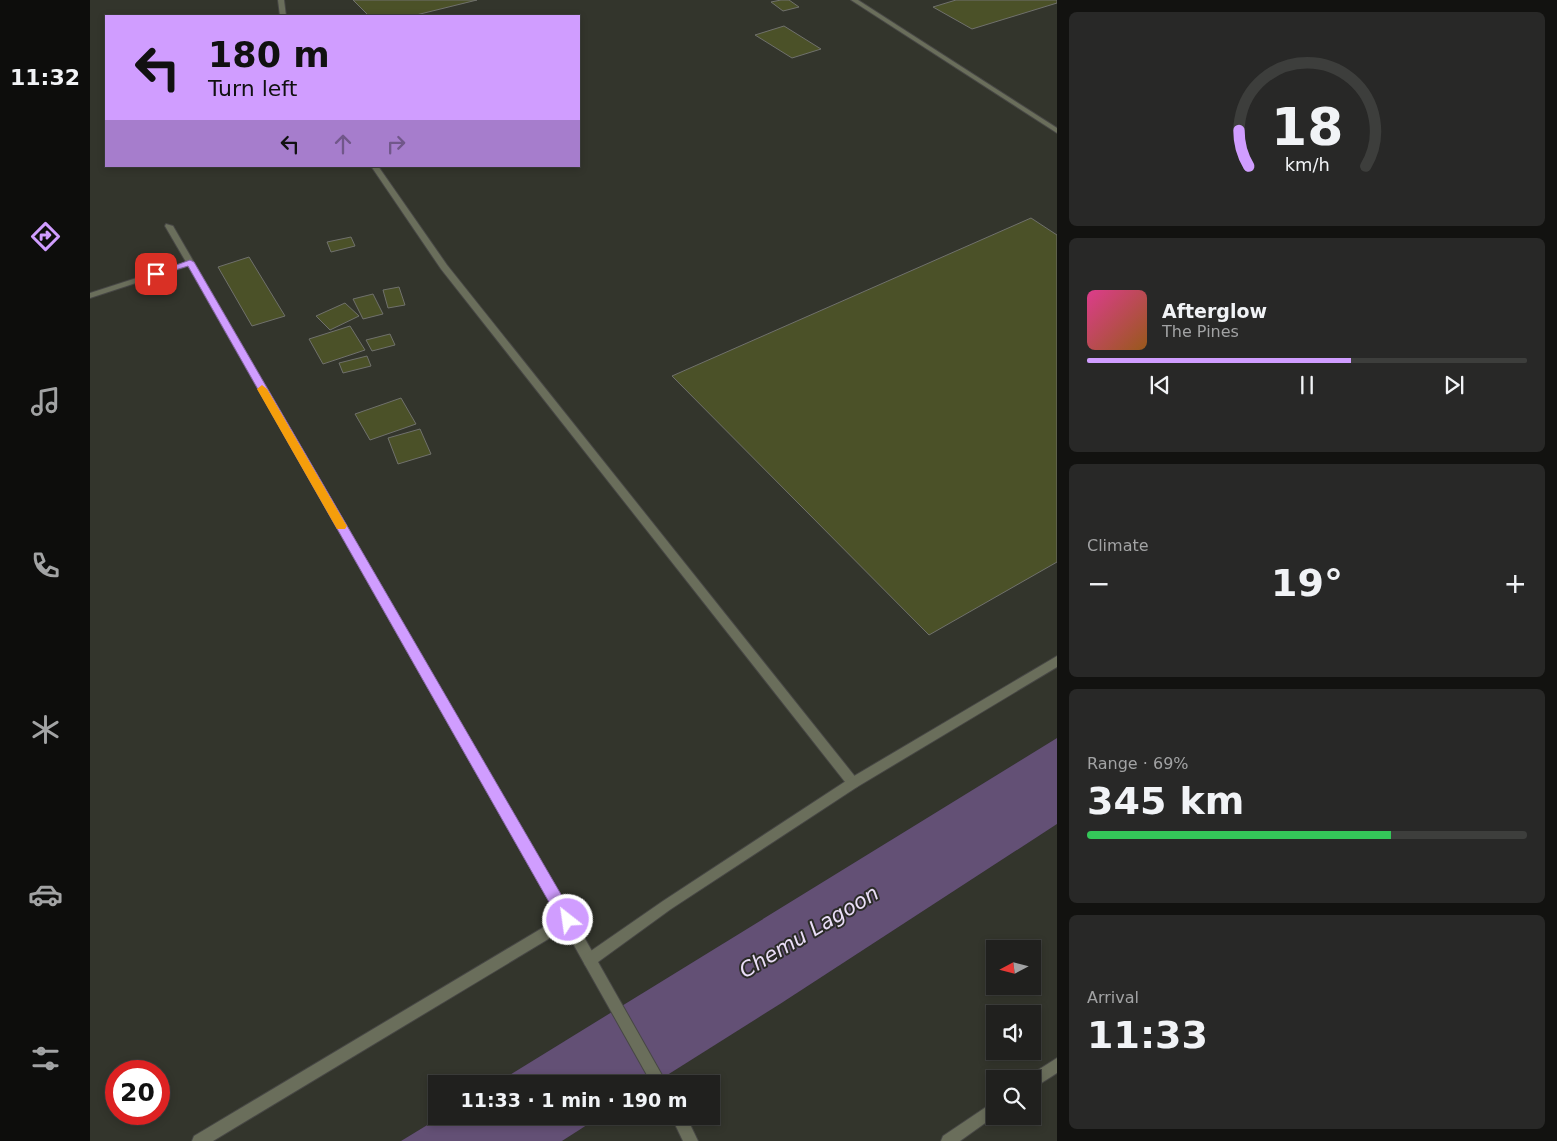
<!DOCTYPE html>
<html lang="en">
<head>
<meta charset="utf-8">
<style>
	body { margin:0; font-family:"DejaVu Sans",sans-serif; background:#282827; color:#f1f3f6; height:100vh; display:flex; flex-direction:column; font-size:19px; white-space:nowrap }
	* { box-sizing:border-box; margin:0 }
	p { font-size:16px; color:#a2a3a4 }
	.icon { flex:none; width:28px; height:28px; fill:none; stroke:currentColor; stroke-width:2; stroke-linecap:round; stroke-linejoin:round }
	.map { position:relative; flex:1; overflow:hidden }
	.side { display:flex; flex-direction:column; gap:12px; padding:12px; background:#121210; width:500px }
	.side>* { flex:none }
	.hud { position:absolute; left:15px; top:15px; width:475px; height:152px; border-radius:0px; box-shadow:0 2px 8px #0003,0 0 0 1px #3d3e3c; background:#d09dff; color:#111; overflow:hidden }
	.needle { width:32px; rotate:263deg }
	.buttons { position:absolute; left:896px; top:940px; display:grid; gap:10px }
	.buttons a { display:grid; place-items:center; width:55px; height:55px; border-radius:0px; background:#20201e; box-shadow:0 2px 8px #0003,0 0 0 1px #3d3e3c; font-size:25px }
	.speed { position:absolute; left:15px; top:1060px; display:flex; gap:10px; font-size:25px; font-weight:700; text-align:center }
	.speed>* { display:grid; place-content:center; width:65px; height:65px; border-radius:50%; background:#20201e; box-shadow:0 2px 8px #0003,0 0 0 1px #3d3e3c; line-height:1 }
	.speed .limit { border:8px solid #d22; background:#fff; color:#111 }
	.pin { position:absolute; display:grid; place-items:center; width:42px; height:42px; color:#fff; margin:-21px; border-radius:10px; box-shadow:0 2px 8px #0006 }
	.me { position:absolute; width:55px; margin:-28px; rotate:330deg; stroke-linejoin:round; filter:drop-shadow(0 0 4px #0008) }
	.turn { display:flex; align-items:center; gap:18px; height:105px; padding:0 20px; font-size:22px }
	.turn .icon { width:65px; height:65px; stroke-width:2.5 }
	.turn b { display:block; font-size:35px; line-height:42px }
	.lanes { display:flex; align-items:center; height:48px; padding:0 20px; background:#0003; justify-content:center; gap:25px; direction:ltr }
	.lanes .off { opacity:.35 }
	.big { font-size:38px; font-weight:700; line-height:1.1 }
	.side .widget { flex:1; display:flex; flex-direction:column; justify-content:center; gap:8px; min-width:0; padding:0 18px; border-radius:8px; background:#282827 }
	.side .dial { align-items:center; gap:0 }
	.dial svg { height:130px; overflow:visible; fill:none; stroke:#3d3e3c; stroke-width:7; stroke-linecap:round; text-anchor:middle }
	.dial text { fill:#f1f3f6; stroke:none }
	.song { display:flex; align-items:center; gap:15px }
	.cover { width:60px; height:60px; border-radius:8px; background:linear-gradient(135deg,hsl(330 70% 55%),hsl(30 70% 35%)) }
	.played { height:5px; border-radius:2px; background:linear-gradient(90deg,#d09dff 60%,#3d3e3c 60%) }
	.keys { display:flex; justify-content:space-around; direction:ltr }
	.heat { display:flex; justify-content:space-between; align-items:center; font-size:28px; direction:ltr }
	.charge { height:8px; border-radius:4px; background:linear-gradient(90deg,#34c759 69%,#3d3e3c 0) }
	.trip { position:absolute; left:338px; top:1075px; width:292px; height:50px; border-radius:0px; background:#20201e; box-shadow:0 2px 8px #0003,0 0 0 1px #3d3e3c; font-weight:700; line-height:50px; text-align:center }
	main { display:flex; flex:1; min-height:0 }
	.menu { display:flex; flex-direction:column; width:90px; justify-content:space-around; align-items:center; background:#0d0d0c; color:#a2a3a4 }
	.menu .icon { width:35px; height:35px }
	.menu .current { color:#d09dff }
	.menu b { font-size:22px; color:#f1f3f6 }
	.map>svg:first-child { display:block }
	.built { fill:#33352c; fill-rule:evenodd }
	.water { fill:#635075 }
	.building { fill:#4b5128; stroke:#70716c }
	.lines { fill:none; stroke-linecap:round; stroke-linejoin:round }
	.lane-casing { stroke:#474745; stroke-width:2 }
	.street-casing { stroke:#474745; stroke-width:2 }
	.lane { fill:#6a6e5b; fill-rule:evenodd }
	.street { fill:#6a6e5b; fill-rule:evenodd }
	.route { fill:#d09dff; stroke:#8766a6 }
	.slow { fill:#f59e0b }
	.labels { text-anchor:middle; stroke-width:4; stroke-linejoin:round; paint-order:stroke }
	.near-water-label { font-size:21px; font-style:italic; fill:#eadef7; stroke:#2b2b28 }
</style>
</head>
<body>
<main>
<nav class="menu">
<b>11:32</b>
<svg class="icon current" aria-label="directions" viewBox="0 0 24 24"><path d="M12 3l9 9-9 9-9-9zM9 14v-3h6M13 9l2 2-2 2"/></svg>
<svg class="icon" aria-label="music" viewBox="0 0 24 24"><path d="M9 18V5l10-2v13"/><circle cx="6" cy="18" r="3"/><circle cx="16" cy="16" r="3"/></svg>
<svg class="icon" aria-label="phone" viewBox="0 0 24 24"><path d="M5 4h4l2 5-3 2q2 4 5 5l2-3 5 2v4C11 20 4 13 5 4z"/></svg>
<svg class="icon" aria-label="climate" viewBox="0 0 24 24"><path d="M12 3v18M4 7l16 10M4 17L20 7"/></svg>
<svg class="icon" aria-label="car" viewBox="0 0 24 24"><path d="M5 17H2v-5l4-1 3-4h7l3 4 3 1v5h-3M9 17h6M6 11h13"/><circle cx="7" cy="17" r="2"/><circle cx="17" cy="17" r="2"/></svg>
<svg class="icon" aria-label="filters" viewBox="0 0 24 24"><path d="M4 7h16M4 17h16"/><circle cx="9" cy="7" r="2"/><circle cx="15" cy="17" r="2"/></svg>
</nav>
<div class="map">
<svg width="967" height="1141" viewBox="0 0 967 1141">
	<rect width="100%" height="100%" fill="#2b2b28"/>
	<!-- built -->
	<g class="built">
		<path d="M 0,0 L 967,0 L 967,738 L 405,1084 L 346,1084 L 346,1116 L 352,1116 L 311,1141 L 0,1141 ZM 16,16 L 489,16 L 489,166 L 16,166 ZM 26,1071 L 69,1071 L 69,1114 L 26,1114 Z"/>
		<path d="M 967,824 L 967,1141 L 472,1141 L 511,1116 L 621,1116 L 621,1084 L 563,1084 L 690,1004 ZM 905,949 L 942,949 L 942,986 L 905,986 ZM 905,1014 L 942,1014 L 942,1051 L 905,1051 ZM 905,1079 L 942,1079 L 942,1116 L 905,1116 Z"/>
	</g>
	<!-- water -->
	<g class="water">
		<path d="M 967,738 L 967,824 L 690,1004 L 563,1084 L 405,1084 Z"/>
		<path d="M 352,1116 L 511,1116 L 472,1141 L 311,1141 Z"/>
	</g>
	<!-- building -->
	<g class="building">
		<path d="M 263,0 L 387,0 L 322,16 L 279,16 Z"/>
		<path d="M 691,0 L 699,0 L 709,7 L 693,11 L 681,2 Z"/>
		<path d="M 866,0 L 967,0 L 967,3 L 882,29 L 843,7 Z"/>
		<path d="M 694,26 L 731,49 L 702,58 L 665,35 Z"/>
		<path d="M 941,218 L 967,235 L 967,562 L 839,635 L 582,376 Z"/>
		<path d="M 261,237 L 265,246 L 241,252 L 237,242 Z"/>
		<path d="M 159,257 L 195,316 L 162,326 L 128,267 Z"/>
		<path d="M 309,287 L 315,305 L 298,308 L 293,290 Z"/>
		<path d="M 283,294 L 293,314 L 273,319 L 263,299 Z"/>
		<path d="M 255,303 L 269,316 L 240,330 L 226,316 Z"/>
		<path d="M 260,326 L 275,350 L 233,364 L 219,339 Z"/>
		<path d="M 300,334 L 305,345 L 282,351 L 276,340 Z"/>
		<path d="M 277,356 L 281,366 L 253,373 L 249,363 Z"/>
		<path d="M 311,398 L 326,424 L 280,440 L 265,414 Z"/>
		<path d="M 330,429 L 341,454 L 308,464 L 298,438 Z"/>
	</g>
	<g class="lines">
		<!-- lane casing -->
		<g class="lane-casing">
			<g id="lane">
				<path d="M 188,0 L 194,0 L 196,16 L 190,16 Z"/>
				<path d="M 281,166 L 288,166 L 357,265 L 767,779 L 769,783 L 767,787 L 763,788 L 759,787 L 351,269 Z"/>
				<path d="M 76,224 L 83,226 L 482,916 L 507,960 L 505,965 L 500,967 L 495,965 L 475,929 L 123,1141 L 102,1141 L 104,1136 L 469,918 L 98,266 L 0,298 L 0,293 L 96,262 L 75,226 Z"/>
			</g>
		</g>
		<!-- street casing -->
		<g class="street-casing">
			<g id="street">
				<path d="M 761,0 L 768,0 L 967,128 L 967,133 Z"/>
				<path d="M 967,656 L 967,667 L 767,787 L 581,909 L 508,962 L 577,1084 L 562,1084 L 495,965 L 493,960 L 495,955 L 573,901 L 759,779 Z"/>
				<path d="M 967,1058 L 967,1073 L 942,1089 L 942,1079 L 936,1079 L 937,1077 Z"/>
				<path d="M 905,1101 L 905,1116 L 870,1141 L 851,1141 L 853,1136 Z"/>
				<path d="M 581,1116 L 596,1116 L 608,1141 L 593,1141 Z"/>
			</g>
		</g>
		<!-- lane -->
		<use href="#lane" class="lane"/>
		<!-- street -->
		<use href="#street" class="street"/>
	</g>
	<!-- route -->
	<path class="route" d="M 100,260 L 104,262 L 483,915 L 485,920 L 483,925 L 478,927 L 472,925 L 98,266 L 66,276 L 62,274 Z"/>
	<!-- slow -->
	<path class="slow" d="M 172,385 L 177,389 L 255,523 L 257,526 L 255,529 L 247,529 L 167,389 Z"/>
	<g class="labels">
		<!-- near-water labels -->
		<g class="near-water-label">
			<text transform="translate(719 932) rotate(-31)" y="7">Chemu Lagoon</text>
		</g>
	</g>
</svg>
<div class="buttons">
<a><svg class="needle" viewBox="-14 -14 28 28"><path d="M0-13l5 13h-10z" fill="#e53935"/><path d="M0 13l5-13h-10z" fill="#a2a3a4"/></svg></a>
<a><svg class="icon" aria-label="sound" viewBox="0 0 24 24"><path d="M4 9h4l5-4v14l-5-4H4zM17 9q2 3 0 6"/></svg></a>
<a><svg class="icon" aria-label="search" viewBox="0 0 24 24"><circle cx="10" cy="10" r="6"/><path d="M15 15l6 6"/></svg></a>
</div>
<div class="speed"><div class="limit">20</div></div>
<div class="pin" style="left:66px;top:274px;background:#d93025"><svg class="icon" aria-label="arrive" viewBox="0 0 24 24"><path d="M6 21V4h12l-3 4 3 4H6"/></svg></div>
<svg class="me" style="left:478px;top:920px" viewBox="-20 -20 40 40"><circle r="17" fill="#d09dff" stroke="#fff" stroke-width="3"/><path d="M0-11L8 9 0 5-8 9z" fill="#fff"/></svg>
<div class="trip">11:33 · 1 min · 190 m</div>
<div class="hud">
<div class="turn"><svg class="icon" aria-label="left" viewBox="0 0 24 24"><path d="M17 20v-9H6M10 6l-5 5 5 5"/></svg><div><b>180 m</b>Turn left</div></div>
<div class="lanes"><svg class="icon" aria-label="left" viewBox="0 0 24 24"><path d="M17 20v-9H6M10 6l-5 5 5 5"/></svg><svg class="icon off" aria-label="ahead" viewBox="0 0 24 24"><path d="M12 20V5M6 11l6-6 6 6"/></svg><svg class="icon off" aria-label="right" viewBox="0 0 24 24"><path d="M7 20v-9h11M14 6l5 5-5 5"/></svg></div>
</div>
</div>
<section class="side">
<div class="widget dial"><svg viewBox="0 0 100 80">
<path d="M14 69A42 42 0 1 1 86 69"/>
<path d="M14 69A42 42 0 0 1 8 47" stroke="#d09dff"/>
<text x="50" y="56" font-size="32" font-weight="700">18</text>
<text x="50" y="72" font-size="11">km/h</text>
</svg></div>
<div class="widget">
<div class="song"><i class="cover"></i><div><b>Afterglow</b><p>The Pines</p></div></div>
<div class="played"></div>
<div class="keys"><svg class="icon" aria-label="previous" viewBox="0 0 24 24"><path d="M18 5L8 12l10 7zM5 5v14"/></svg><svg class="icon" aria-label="pause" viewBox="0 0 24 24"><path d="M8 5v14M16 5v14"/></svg><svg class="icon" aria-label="next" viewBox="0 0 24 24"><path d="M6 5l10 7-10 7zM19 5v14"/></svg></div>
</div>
<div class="widget"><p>Climate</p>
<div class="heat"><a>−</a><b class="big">19°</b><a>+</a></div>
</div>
<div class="widget"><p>Range · 69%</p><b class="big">345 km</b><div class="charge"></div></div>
<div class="widget"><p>Arrival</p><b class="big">11:33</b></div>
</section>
</main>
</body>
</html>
